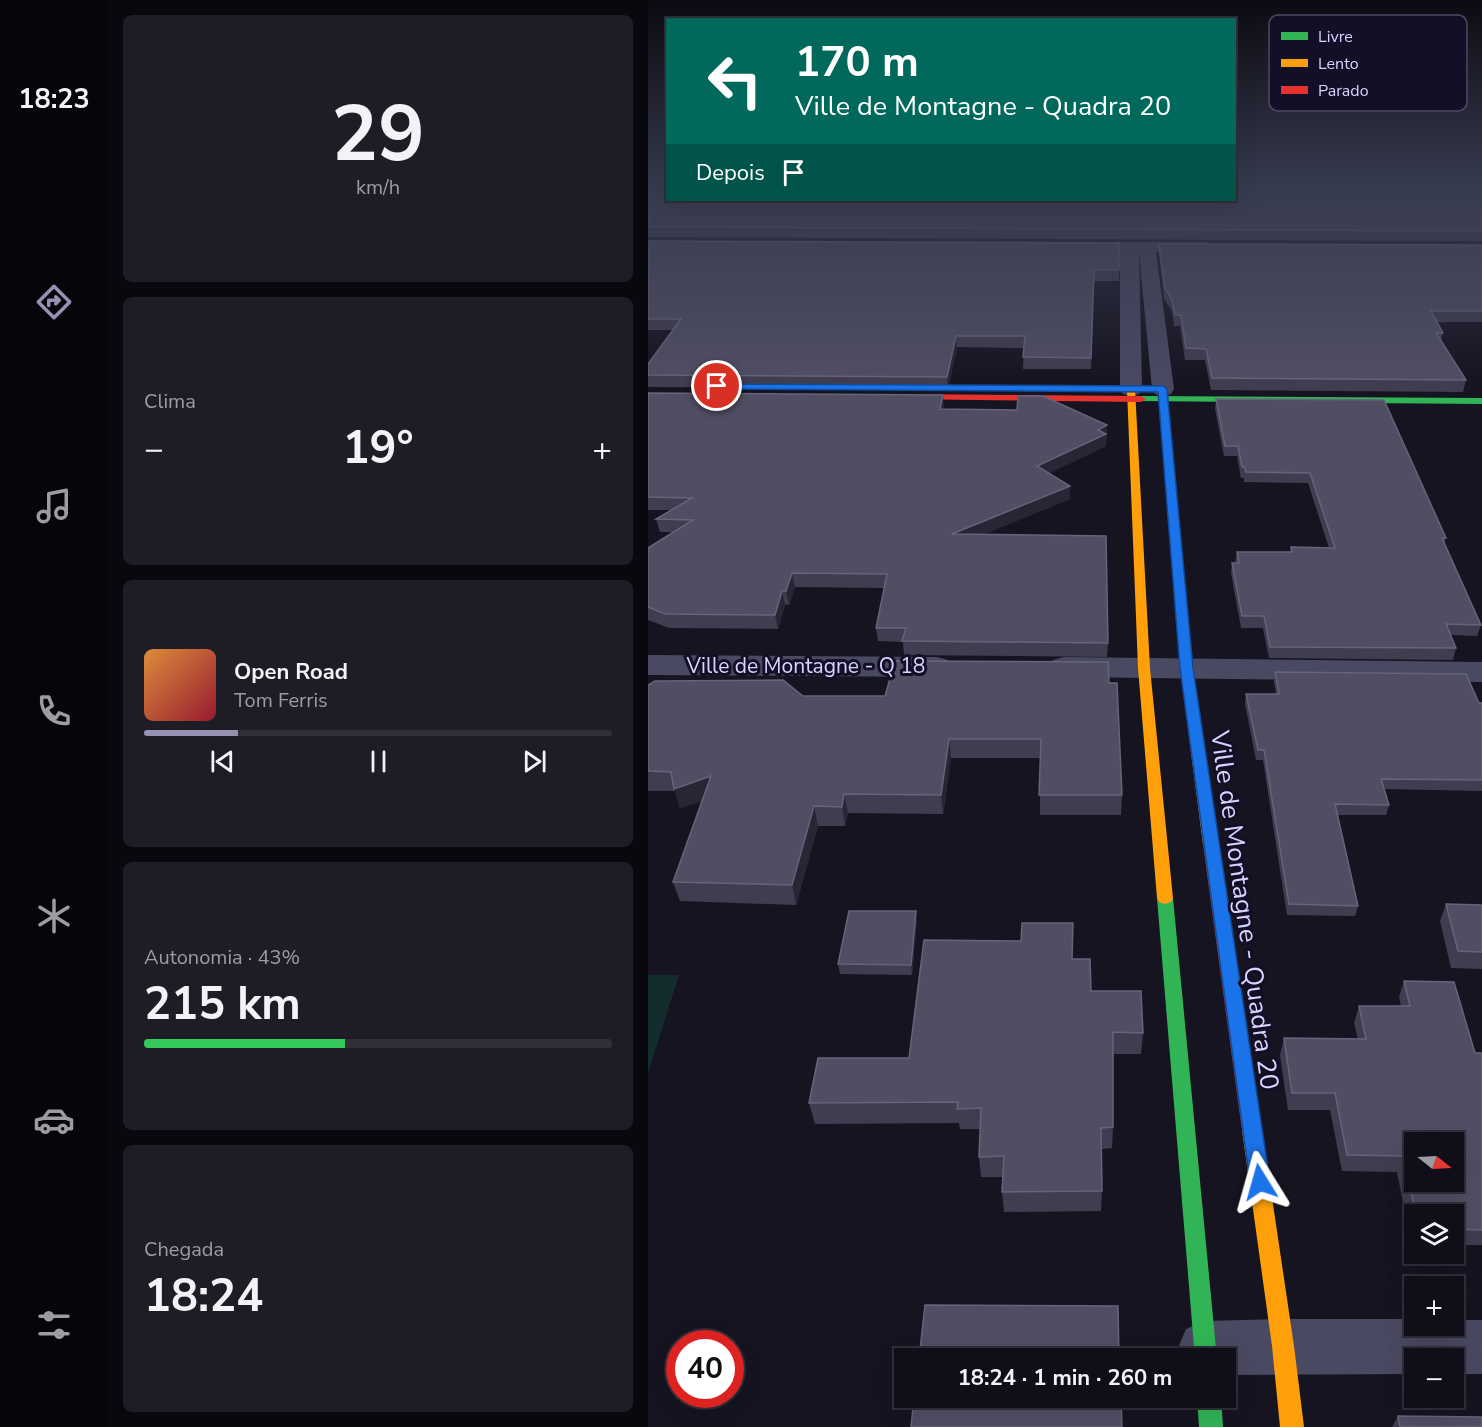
<!DOCTYPE html>
<html lang="pt">
<head>
<meta charset="utf-8">
<style>
	body { margin:0; font-family:"Nunito Sans",sans-serif; background:#1e1d26; color:#f1f3f6; height:100vh; display:flex; flex-direction:column; font-size:22px; white-space:nowrap }
	* { box-sizing:border-box; margin:0 }
	p { font-size:20px; color:#9c9ca2 }
	.icon { flex:none; width:33px; height:33px; fill:none; stroke:currentColor; stroke-width:2; stroke-linecap:round; stroke-linejoin:round }
	.map { position:relative; flex:1; overflow:hidden }
	.side { display:flex; flex-direction:column; gap:15px; padding:15px; background:#09080e; width:540px }
	.side>* { flex:none }
	.banner { position:absolute; left:18px; top:18px; width:570px; height:183px; border-radius:0px; box-shadow:0 6px 24px #0002,0 0 0 2px #302f38; background:#00695c; color:#fff; overflow:hidden }
	.needle { width:39px; rotate:108deg }
	.buttons { position:absolute; left:756px; top:1132px; display:grid; gap:12px }
	.buttons a { display:grid; place-items:center; width:60px; height:60px; border-radius:0px; background:#100f19; box-shadow:0 6px 24px #0002,0 0 0 2px #302f38; font-size:30px }
	.speed { position:absolute; left:18px; top:1330px; display:flex; gap:12px; font-size:30px; font-weight:700; text-align:center }
	.speed>* { display:grid; place-content:center; width:78px; height:78px; border-radius:50%; background:#100f19; box-shadow:0 6px 24px #0002,0 0 0 2px #302f38; line-height:1 }
	.speed .limit { border:9px solid #d22; background:#fff; color:#111 }
	.pin { position:absolute; display:grid; place-items:center; width:51px; height:51px; color:#fff; margin:-26px; border:3px solid #fff; border-radius:50%; box-shadow:0 2px 6px #0007 }
	.me { position:absolute; width:66px; margin:-33px; rotate:352deg; stroke-linejoin:round; filter:drop-shadow(0 0 4px #0008) }
	.turn { display:flex; align-items:center; gap:21px; height:126px; padding:0 30px; font-size:27px }
	.turn .icon { width:78px; height:78px; stroke-width:2.5 }
	.turn b { display:block; font-size:42px; line-height:51px }
	.then { display:flex; align-items:center; height:57px; padding:0 30px; background:#0003; gap:12px; font-size:22px }
	.big { font-size:45px; font-weight:700; line-height:1.1 }
	.side .widget { flex:1; display:flex; flex-direction:column; justify-content:center; gap:9px; min-width:0; padding:0 21px; border-radius:9px; background:#1e1d26 }
	.side .dial { align-items:center; gap:0 }
	.dial b { font-size:78px; line-height:1 }
	.song { display:flex; align-items:center; gap:18px }
	.cover { width:72px; height:72px; border-radius:9px; background:linear-gradient(135deg,hsl(30 70% 55%),hsl(350 70% 35%)) }
	.played { height:6px; border-radius:3px; background:linear-gradient(90deg,#9591b1 20%,#302f38 20%) }
	.keys { display:flex; justify-content:space-around; direction:ltr }
	.heat { display:flex; justify-content:space-between; align-items:center; font-size:33px; direction:ltr }
	.charge { height:9px; border-radius:4px; background:linear-gradient(90deg,#34c759 43%,#302f38 0) }
	.trip { position:absolute; left:246px; top:1348px; width:342px; height:60px; border-radius:0px; background:#100f19; box-shadow:0 6px 24px #0002,0 0 0 2px #302f38; font-weight:700; line-height:60px; text-align:center }
	main { display:flex; flex:1; min-height:0 }
	.menu { display:flex; flex-direction:column; width:108px; justify-content:space-around; align-items:center; background:#06060a; color:#9c9ca2 }
	.menu .icon { width:42px; height:42px }
	.menu .on { color:#9591b1 }
	.menu b { font-size:27px; color:#f1f3f6 }
	.map>svg:first-child { display:block }
	.green { fill:#132c2d }
	.lines { fill:none; stroke-linecap:round; stroke-linejoin:round }
	.street { fill:#4a4962; fill-rule:evenodd }
	.fast { fill:#30b455; fill-rule:evenodd }
	.slow { fill:#ff9f0a; fill-rule:evenodd }
	.jam { fill:#e5322d; fill-rule:evenodd }
	.wall { fill:#403d50 }
	.shaded-wall { fill:#282635 }
	.building { fill:#504e63; stroke:#66637b; stroke-width:1.5; fill-rule:evenodd }
	.route { fill:#1a73e8; stroke:#114b97; stroke-width:1.5 }
	.labels { text-anchor:middle; stroke-width:6; stroke-linejoin:round; paint-order:stroke }
	.street-label { font-size:21px; fill:#d9d4ff; stroke:#130f26 }
	.near-street-label { font-size:26px; fill:#d9d4ff; stroke:#130f26 }
	.key { fill:#130f26; stroke:#4e4a67; stroke-width:1.5 }
	.key-label { font-size:16px; fill:#d9d4ff }
</style>
</head>
<body>
<main>
<nav class="menu">
<b>18:23</b>
<svg class="icon on" aria-label="directions" viewBox="0 0 24 24"><path d="M12 3l9 9-9 9-9-9zM9 14v-3h6M13 9l2 2-2 2"/></svg>
<svg class="icon" aria-label="music" viewBox="0 0 24 24"><path d="M9 18V5l10-2v13"/><circle cx="6" cy="18" r="3"/><circle cx="16" cy="16" r="3"/></svg>
<svg class="icon" aria-label="phone" viewBox="0 0 24 24"><path d="M5 4h4l2 5-3 2q2 4 5 5l2-3 5 2v4C11 20 4 13 5 4z"/></svg>
<svg class="icon" aria-label="climate" viewBox="0 0 24 24"><path d="M12 3v18M4 7l16 10M4 17L20 7"/></svg>
<svg class="icon" aria-label="car" viewBox="0 0 24 24"><path d="M5 17H2v-5l4-1 3-4h7l3 4 3 1v5h-3M9 17h6M6 11h13"/><circle cx="7" cy="17" r="2"/><circle cx="17" cy="17" r="2"/></svg>
<svg class="icon" aria-label="filters" viewBox="0 0 24 24"><path d="M4 7h16M4 17h16"/><circle cx="9" cy="7" r="2"/><circle cx="15" cy="17" r="2"/></svg>
</nav>
<section class="side">
<div class="widget dial"><b>29</b><p>km/h</p></div>
<div class="widget"><p>Clima</p>
<div class="heat"><a>−</a><b class="big">19°</b><a>+</a></div>
</div>
<div class="widget">
<div class="song"><i class="cover"></i><div><b>Open Road</b><p>Tom Ferris</p></div></div>
<div class="played"></div>
<div class="keys"><svg class="icon" aria-label="previous" viewBox="0 0 24 24"><path d="M18 5L8 12l10 7zM5 5v14"/></svg><svg class="icon" aria-label="pause" viewBox="0 0 24 24"><path d="M8 5v14M16 5v14"/></svg><svg class="icon" aria-label="next" viewBox="0 0 24 24"><path d="M6 5l10 7-10 7zM19 5v14"/></svg></div>
</div>
<div class="widget"><p>Autonomia · 43%</p><b class="big">215 km</b><div class="charge"></div></div>
<div class="widget"><p>Chegada</p><b class="big">18:24</b></div>
</section>
<div class="map">
<svg width="834" height="1427" viewBox="0 0 834 1427">
	<rect width="100%" height="100%" fill="#161421"/>
	<!-- green -->
	<path class="green" d="M 0,975 L 31,975 L 0,1073 Z"/>
	<g class="lines">
		<!-- street -->
		<g class="street">
			<path d="M 428,242 L 556,242 L 562,243 L 565,247 L 562,251 L 556,252 L 508,252 L 526,389 L 523,394 L 515,396 L 507,394 L 504,389 L 491,252 L 494,389 L 491,394 L 483,396 L 475,394 L 472,389 L 472,252 L 422,251 L 419,247 L 422,243 Z"/>
			<path d="M 0,655 L 289,657 L 300,660 L 305,667 L 300,674 L 289,677 L 0,675 Z"/>
			<path d="M 416,657 L 834,662 L 834,682 L 416,677 L 405,674 L 400,667 L 405,660 Z"/>
			<path d="M 635,1319 L 766,1319 L 766,1326 L 806,1326 L 806,1320 L 834,1320 L 834,1374 L 806,1374 L 806,1359 L 766,1359 L 766,1374 L 578,1375 L 578,1359 L 534,1359 L 530,1348 L 538,1329 L 557,1321 Z"/>
		</g>
		<!-- fast -->
		<g class="fast">
			<path d="M 493,396 L 834,398 L 834,404 L 490,401 L 488,399 Z"/>
			<path d="M 517,892 L 523,894 L 525,898 L 569,1359 L 547,1359 L 509,898 L 511,894 Z"/>
			<path d="M 549,1398 L 573,1398 L 575,1427 L 551,1427 Z"/>
		</g>
		<!-- slow -->
		<g class="slow">
			<path d="M 483,386 L 487,389 L 502,668 L 525,898 L 523,902 L 517,904 L 511,902 L 509,898 L 490,668 L 479,389 Z"/>
			<path d="M 515,386 L 519,389 L 544,668 L 571,844 L 568,848 L 558,848 L 555,844 L 532,668 L 511,389 Z"/>
			<path d="M 604,1121 L 611,1124 L 614,1130 L 646,1346 L 656,1427 L 632,1427 L 624,1346 L 594,1130 L 597,1124 Z"/>
		</g>
		<!-- jam -->
		<g class="jam">
			<path d="M 251,394 L 493,396 L 498,399 L 493,402 L 248,399 L 248,395 Z"/>
			<path d="M 563,838 L 568,840 L 571,844 L 614,1130 L 611,1136 L 604,1139 L 597,1136 L 594,1130 L 555,844 L 558,840 Z"/>
		</g>
	</g>
	<!-- wall -->
	<g class="wall">
		<path d="M 0,183 L 834,183 L 834,241 L 0,237 Z"/>
		<path d="M 0,241 L 471,243 L 471,281 L 446,281 L 443,369 L 375,369 L 376,348 L 309,347 L 300,389 L 0,387 L 0,364 L 25,330 L 0,330 Z"/>
		<path d="M 511,244 L 834,245 L 834,322 L 789,322 L 795,333 L 793,341 L 818,380 L 815,392 L 563,390 L 557,360 L 537,360 L 532,326 L 526,326 L 524,311 L 516,299 L 511,254 Z"/>
		<path d="M 0,393 L 296,407 L 296,409 L 459,425 L 458,446 L 401,473 L 422,486 L 422,499 L 336,534 L 460,643 L 459,657 L 256,655 L 255,642 L 230,641 L 228,628 L 236,588 L 147,587 L 141,605 L 137,604 L 130,629 L 21,628 L 0,620 L 0,548 L 25,532 L 12,532 L 8,519 L 23,510 L 0,510 Z"/>
		<path d="M 568,399 L 798,538 L 796,544 L 833,625 L 829,636 L 803,635 L 808,648 L 805,660 L 621,658 L 615,628 L 593,628 L 583,573 L 584,563 L 587,563 L 589,552 L 642,552 L 643,547 L 681,548 L 660,483 L 596,482 L 596,478 L 593,478 L 589,456 L 576,456 L 567,409 Z"/>
		<path d="M 627,672 L 834,703 L 834,791 L 736,789 L 741,805 L 738,815 L 689,815 L 710,906 L 707,916 L 639,915 L 615,760 L 608,760 L 597,704 L 598,694 L 628,694 L 626,682 Z"/>
		<path d="M 461,683 L 474,795 L 473,815 L 392,815 L 392,758 L 303,758 L 295,814 L 200,813 L 197,826 L 170,826 L 148,905 L 32,901 L 25,882 L 54,801 L 32,808 L 27,791 L 0,791 L 0,685 L 155,696 L 237,696 Z"/>
		<path d="M 798,904 L 834,905 L 834,969 L 803,968 L 792,921 Z"/>
		<path d="M 269,921 L 264,975 L 192,974 L 190,964 Z"/>
		<path d="M 424,959 L 443,991 L 495,1033 L 493,1054 L 465,1054 L 465,1127 L 464,1148 L 454,1149 L 454,1191 L 453,1211 L 356,1212 L 354,1192 L 355,1177 L 333,1177 L 331,1157 L 332,1129 L 312,1129 L 311,1123 L 167,1124 L 161,1103 L 261,1058 Z"/>
		<path d="M 756,981 L 827,1053 L 834,1053 L 834,1245 L 806,1245 L 806,1215 L 766,1215 L 766,1237 L 762,1237 L 749,1172 L 694,1171 L 682,1110 L 640,1110 L 632,1055 L 636,1038 L 710,1039 L 706,1023 L 711,1006 L 753,1006 L 751,997 Z"/>
		<path d="M 750,1416 L 834,1427 L 744,1427 Z"/>
	</g>
	<!-- shaded-wall -->
	<g class="shaded-wall">
		<path d="M 308,336 L 309,347 L 300,389 L 299,377 Z"/>
		<path d="M 295,395 L 296,407 L 293,421 L 292,409 Z"/>
		<path d="M 459,425 L 458,446 L 390,479 L 389,466 L 450,430 Z"/>
		<path d="M 422,486 L 422,499 L 305,547 L 304,534 Z"/>
		<path d="M 144,573 L 147,587 L 141,605 L 138,591 Z"/>
		<path d="M 134,591 L 137,604 L 130,629 L 127,615 Z"/>
		<path d="M 301,739 L 303,758 L 295,814 L 293,795 Z"/>
		<path d="M 63,776 L 69,796 L 32,808 L 26,789 Z"/>
		<path d="M 196,794 L 200,813 L 197,826 L 194,807 Z"/>
		<path d="M 166,806 L 170,826 L 148,905 L 144,885 Z"/>
		<path d="M 268,911 L 269,921 L 264,975 L 263,965 Z"/>
	</g>
	<!-- building -->
	<g class="building">
		<path d="M 0,183 L 20,183 L 20,200 L 586,200 L 586,183 L 834,183 L 834,231 L 0,227 Z"/>
		<path d="M 0,241 L 471,243 L 471,270 L 446,270 L 443,358 L 375,357 L 377,336 L 308,336 L 299,377 L 0,375 L 0,364 L 33,319 L 0,319 Z"/>
		<path d="M 511,244 L 834,245 L 834,311 L 783,311 L 795,333 L 788,333 L 818,380 L 564,378 L 558,349 L 538,348 L 533,315 L 527,315 L 524,300 L 517,288 Z"/>
		<path d="M 0,393 L 295,395 L 292,409 L 369,410 L 370,396 L 395,396 L 459,425 L 450,430 L 458,434 L 389,466 L 422,486 L 304,534 L 458,536 L 460,643 L 254,641 L 258,628 L 228,628 L 239,574 L 144,573 L 138,591 L 134,591 L 127,615 L 17,614 L 0,607 L 0,548 L 45,520 L 8,519 L 44,498 L 0,497 Z"/>
		<path d="M 568,399 L 736,400 L 798,538 L 794,538 L 833,625 L 798,624 L 808,648 L 622,647 L 616,616 L 594,616 L 584,563 L 591,563 L 589,552 L 644,552 L 643,547 L 687,548 L 662,473 L 598,472 L 597,467 L 594,467 L 590,446 L 577,446 Z"/>
		<path d="M 247,661 L 460,662 L 461,683 L 469,683 L 474,795 L 391,795 L 393,739 L 301,739 L 293,795 L 196,794 L 194,807 L 166,806 L 144,885 L 25,882 L 63,776 L 26,789 L 23,772 L 0,771 L 0,685 L 7,681 L 135,680 L 155,696 L 237,696 Z"/>
		<path d="M 627,672 L 818,674 L 831,703 L 834,703 L 834,780 L 733,779 L 741,805 L 687,804 L 710,906 L 641,904 L 616,750 L 610,750 L 598,694 L 631,694 Z"/>
		<path d="M 798,904 L 834,905 L 834,952 L 810,951 Z"/>
		<path d="M 201,911 L 268,911 L 263,965 L 190,964 Z"/>
		<path d="M 374,923 L 425,923 L 424,959 L 442,959 L 443,991 L 493,991 L 495,1033 L 465,1032 L 465,1127 L 453,1128 L 454,1191 L 354,1192 L 356,1156 L 331,1157 L 333,1108 L 309,1109 L 310,1102 L 161,1103 L 170,1058 L 261,1058 L 276,940 L 373,941 Z"/>
		<path d="M 756,981 L 806,982 L 827,1053 L 834,1053 L 834,1230 L 806,1229 L 806,1215 L 768,1215 L 755,1156 L 699,1155 L 687,1093 L 644,1093 L 636,1038 L 718,1039 L 711,1006 L 762,1006 ZM 766,1143 L 806,1143 L 806,1182 L 766,1182 Z"/>
		<path d="M 277,1305 L 470,1306 L 471,1359 L 271,1359 Z"/>
		<path d="M 266,1398 L 473,1398 L 474,1427 L 263,1427 Z"/>
		<path d="M 750,1416 L 834,1417 L 834,1427 L 752,1427 Z"/>
	</g>
	<!-- sky -->
	<linearGradient id="sky" x2="0" y2="1"><stop stop-color="#0c0b12"/><stop offset="0.48" stop-color="#363a4e"/><stop offset="1" stop-color="#363a4e" stop-opacity="0"/></linearGradient>
	<rect width="834" height="382" fill="url(#sky)"/>
	<!-- route -->
	<path class="route" d="M 66,384 L 515,386 L 519,389 L 545,668 L 622,1182 L 619,1189 L 612,1192 L 605,1189 L 602,1182 L 532,668 L 510,392 L 69,389 L 64,386 Z"/>
	<g class="labels">
		<!-- street labels -->
		<g class="street-label">
			<text x="158" y="673">Ville de Montagne - Q 18</text>
		</g>
		<!-- near-street labels -->
		<g class="near-street-label">
			<text transform="translate(597 910) rotate(82)" y="9">Ville de Montagne - Quadra 20</text>
		</g>
	</g>
	<!-- legend -->
	<rect x="621" y="15" width="198" height="96" rx="9" class="key"/>
	<rect x="633" y="32" width="27" height="8" fill="#30b455"/>
	<rect x="633" y="59" width="27" height="8" fill="#ff9f0a"/>
	<rect x="633" y="86" width="27" height="8" fill="#e5322d"/>
	<g class="key-label">
		<text x="670" y="42">Livre</text>
		<text x="670" y="69">Lento</text>
		<text x="670" y="96">Parado</text>
	</g>
</svg>
<div class="buttons">
<a><svg class="needle" viewBox="-14 -14 28 28"><path d="M0-13l5 13h-10z" fill="#e53935"/><path d="M0 13l5-13h-10z" fill="#9c9ca2"/></svg></a>
<a><svg class="icon" aria-label="layers" viewBox="0 0 24 24"><path d="M12 4l9 5-9 5-9-5zM3 14l9 5 9-5"/></svg></a>
<a>+</a>
<a>−</a>
</div>
<div class="speed"><div class="limit">40</div></div>
<div class="pin" style="left:69px;top:386px;background:#d93025"><svg class="icon" aria-label="arrive" viewBox="0 0 24 24"><path d="M6 21V4h12l-3 4 3 4H6"/></svg></div>
<svg class="me" style="left:612px;top:1182px" viewBox="-20 -20 40 40"><path d="M0-17L14 15 0 8-14 15z" fill="#1a73e8" stroke="#fff" stroke-width="4"/></svg>
<div class="trip">18:24 · 1 min · 260 m</div>
<div class="banner">
<div class="turn"><svg class="icon" aria-label="left" viewBox="0 0 24 24"><path d="M17 20v-9H6M10 6l-5 5 5 5"/></svg><div><b>170 m</b>Ville de Montagne - Quadra 20</div></div>
<div class="then">Depois<svg class="icon" aria-label="arrive" viewBox="0 0 24 24"><path d="M6 21V4h12l-3 4 3 4H6"/></svg></div>
</div>
</div>
</main>
</body>
</html>
